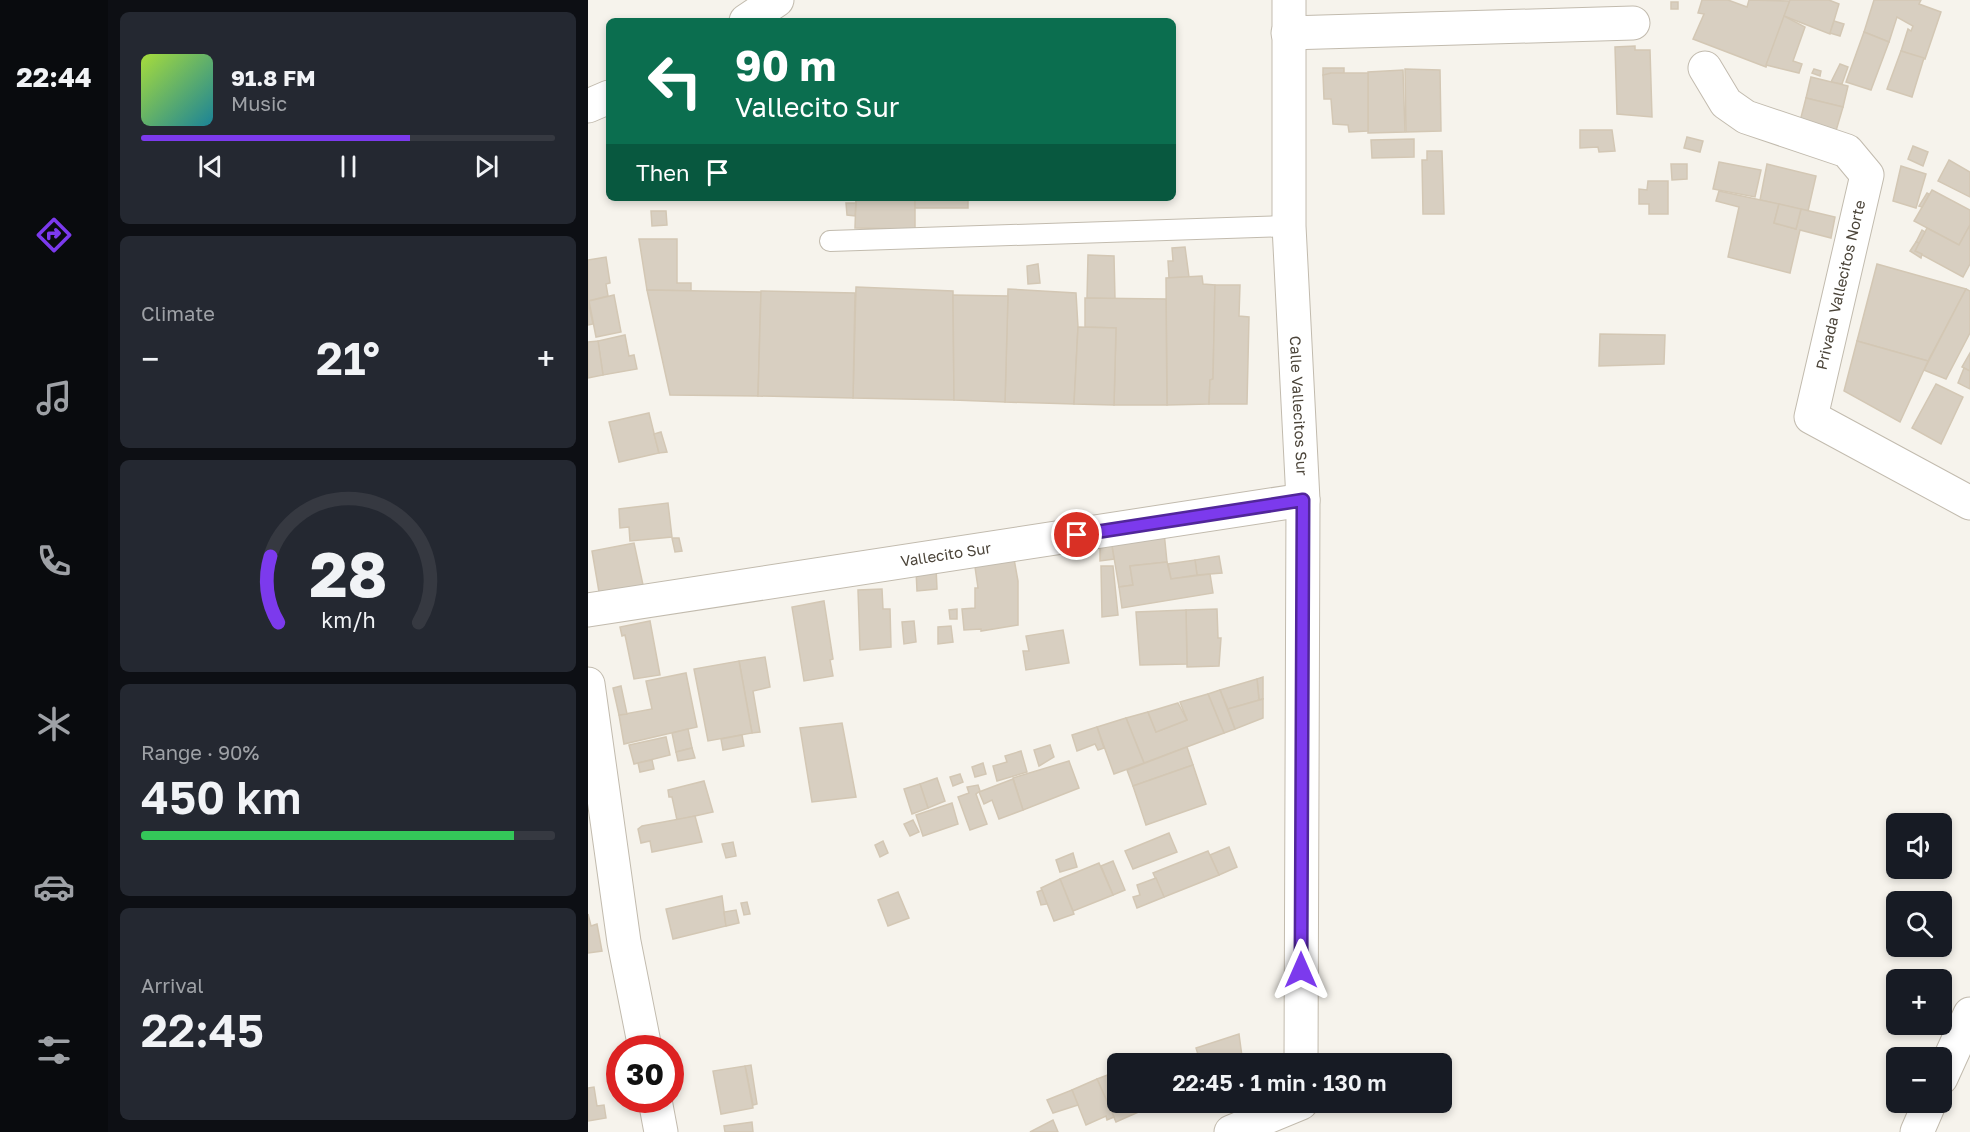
<!DOCTYPE html>
<html lang="en">
<head>
<meta charset="utf-8">
<style>
	body { margin:0; font-family:"Golos Text",sans-serif; background:#242831; color:#f1f3f6; height:100vh; display:flex; flex-direction:column; font-size:22px; white-space:nowrap }
	* { box-sizing:border-box; margin:0 }
	p { font-size:20px; color:#9ea1a6 }
	.icon { flex:none; width:33px; height:33px; fill:none; stroke:currentColor; stroke-width:2; stroke-linecap:round; stroke-linejoin:round }
	.map { position:relative; flex:1; overflow:hidden }
	.panel { display:flex; flex-direction:column; gap:12px; padding:12px; background:#0d0f14; width:480px }
	.panel>* { flex:none }
	.guide { position:absolute; left:18px; top:18px; width:570px; height:183px; border-radius:9px; box-shadow:0 3px 9px #0003; background:#0b6e4f; color:#fff; overflow:hidden }
	.fabs { position:absolute; left:1298px; top:813px; display:grid; gap:12px }
	.fabs a { display:grid; place-items:center; width:66px; height:66px; border-radius:9px; background:#171b24; box-shadow:0 3px 9px #0003; font-size:30px }
	.speed { position:absolute; left:18px; top:1035px; display:flex; gap:12px; font-size:30px; font-weight:700; text-align:center }
	.speed>* { display:grid; place-content:center; width:78px; height:78px; border-radius:50%; background:#171b24; box-shadow:0 3px 9px #0003; line-height:1 }
	.speed .limit { border:9px solid #d22; background:#fff; color:#111 }
	.pin { position:absolute; display:grid; place-items:center; width:51px; height:51px; color:#fff; margin:-26px; border:3px solid #fff; border-radius:50%; box-shadow:0 2px 6px #0007 }
	.me { position:absolute; width:66px; margin:-33px; rotate:0deg; stroke-linejoin:round; filter:drop-shadow(0 0 4px #0008) }
	.turn { display:flex; align-items:center; gap:21px; height:126px; padding:0 30px; font-size:27px }
	.turn .icon { width:78px; height:78px; stroke-width:2.5 }
	.turn b { display:block; font-size:42px; line-height:51px }
	.then { display:flex; align-items:center; height:57px; padding:0 30px; background:#0003; gap:12px; font-size:22px }
	.big { font-size:45px; font-weight:600; line-height:1.1 }
	.panel .widget { flex:1; display:flex; flex-direction:column; justify-content:center; gap:9px; min-width:0; padding:0 21px; border-radius:9px; background:#242831 }
	.panel .dial { align-items:center; gap:0 }
	.dial svg { height:156px; overflow:visible; fill:none; stroke:#363941; stroke-width:7; stroke-linecap:round; text-anchor:middle }
	.dial text { fill:#f1f3f6; stroke:none }
	.song { display:flex; align-items:center; gap:18px }
	.cover { width:72px; height:72px; border-radius:9px; background:linear-gradient(135deg,hsl(80 70% 55%),hsl(190 70% 35%)) }
	.played { height:6px; border-radius:3px; background:linear-gradient(90deg,#7c3aed 65%,#363941 65%) }
	.keys { display:flex; justify-content:space-around; direction:ltr }
	.heat { display:flex; justify-content:space-between; align-items:center; font-size:33px; direction:ltr }
	.charge { height:9px; border-radius:4px; background:linear-gradient(90deg,#34c759 90%,#363941 0) }
	.trip { position:absolute; left:519px; top:1053px; width:345px; height:60px; border-radius:9px; background:#171b24; box-shadow:0 3px 9px #0003; font-weight:600; line-height:60px; text-align:center }
	main { display:flex; flex:1; min-height:0 }
	.menu { display:flex; flex-direction:column; width:108px; justify-content:space-around; align-items:center; background:#090b0e; color:#9ea1a6 }
	.menu .icon { width:42px; height:42px }
	.menu .active { color:#7c3aed }
	.menu b { font-size:27px; color:#f1f3f6 }
	.map>svg:first-child { display:block }
	.building { fill:#d8cfc1; stroke:#d3c7b4; stroke-width:1.5 }
	.lines { fill:none; stroke-linecap:round; stroke-linejoin:round }
	.lane-casing { stroke:#c2bbae; stroke-width:22 }
	.street-casing { stroke:#c2bbae; stroke-width:35 }
	.lane { stroke:#fff; stroke-width:20 }
	.street { stroke:#fff; stroke-width:33 }
	.route-casing { stroke:#51269a; stroke-width:15 }
	.route { stroke:#7c3aed; stroke-width:10 }
	.labels { text-anchor:middle; stroke-width:4.5; stroke-linejoin:round; paint-order:stroke }
	.street-label { font-size:15px; fill:#4b4439; stroke:#fff }
</style>
</head>
<body>
<main>
<nav class="menu">
<b>22:44</b>
<svg class="icon active" aria-label="directions" viewBox="0 0 24 24"><path d="M12 3l9 9-9 9-9-9zM9 14v-3h6M13 9l2 2-2 2"/></svg>
<svg class="icon" aria-label="music" viewBox="0 0 24 24"><path d="M9 18V5l10-2v13"/><circle cx="6" cy="18" r="3"/><circle cx="16" cy="16" r="3"/></svg>
<svg class="icon" aria-label="phone" viewBox="0 0 24 24"><path d="M5 4h4l2 5-3 2q2 4 5 5l2-3 5 2v4C11 20 4 13 5 4z"/></svg>
<svg class="icon" aria-label="climate" viewBox="0 0 24 24"><path d="M12 3v18M4 7l16 10M4 17L20 7"/></svg>
<svg class="icon" aria-label="car" viewBox="0 0 24 24"><path d="M5 17H2v-5l4-1 3-4h7l3 4 3 1v5h-3M9 17h6M6 11h13"/><circle cx="7" cy="17" r="2"/><circle cx="17" cy="17" r="2"/></svg>
<svg class="icon" aria-label="filters" viewBox="0 0 24 24"><path d="M4 7h16M4 17h16"/><circle cx="9" cy="7" r="2"/><circle cx="15" cy="17" r="2"/></svg>
</nav>
<section class="panel">
<div class="widget">
<div class="song"><i class="cover"></i><div><b>91.8 FM</b><p>Music</p></div></div>
<div class="played"></div>
<div class="keys"><svg class="icon" aria-label="previous" viewBox="0 0 24 24"><path d="M18 5L8 12l10 7zM5 5v14"/></svg><svg class="icon" aria-label="pause" viewBox="0 0 24 24"><path d="M8 5v14M16 5v14"/></svg><svg class="icon" aria-label="next" viewBox="0 0 24 24"><path d="M6 5l10 7-10 7zM19 5v14"/></svg></div>
</div>
<div class="widget"><p>Climate</p>
<div class="heat"><a>−</a><b class="big">21°</b><a>+</a></div>
</div>
<div class="widget dial"><svg viewBox="0 0 100 80">
<path d="M14 69A42 42 0 1 1 86 69"/>
<path d="M14 69A42 42 0 0 1 10 35" stroke="#7c3aed"/>
<text x="50" y="56" font-size="32" font-weight="700">28</text>
<text x="50" y="72" font-size="11">km/h</text>
</svg></div>
<div class="widget"><p>Range · 90%</p><b class="big">450 km</b><div class="charge"></div></div>
<div class="widget"><p>Arrival</p><b class="big">22:45</b></div>
</section>
<div class="map">
<svg width="1382" height="1132" viewBox="0 0 1382 1132">
	<rect width="100%" height="100%" fill="#f6f3ec"/>
	<!-- building -->
	<g class="building">
		<path d="M 1114,0 L 1140,0 L 1159,7 L 1161,0 L 1202,1 L 1178,67 L 1105,39 L 1116,14 L 1110,13 Z"/>
		<path d="M 1202,0 L 1241,0 L 1251,4 L 1242,34 L 1196,16 Z"/>
		<path d="M 1286,0 L 1333,0 L 1331,4 L 1353,12 L 1337,59 L 1313,51 L 1320,29 L 1323,31 L 1325,26 L 1309,17 L 1301,42 L 1276,32 Z"/>
		<rect x="1083" y="2" width="7" height="7"/>
		<path d="M 1196,16 L 1217,27 L 1205,61 L 1214,64 L 1211,73 L 1178,65 Z"/>
		<path d="M 1246,21 L 1256,24 L 1252,36 L 1242,33 Z"/>
		<path d="M 1276,32 L 1301,42 L 1283,90 L 1258,82 Z"/>
		<path d="M 1047,46 L 1047,50 L 1062,50 L 1064,117 L 1029,114 L 1027,47 Z"/>
		<path d="M 1313,51 L 1336,58 L 1324,97 L 1299,89 Z"/>
		<path d="M 1252,64 L 1260,67 L 1254,84 L 1243,82 Z"/>
		<path d="M 735,68 L 756,68 L 756,74 L 735,75 Z"/>
		<path d="M 817,69 L 852,70 L 853,131 L 818,132 Z"/>
		<path d="M 1226,69 L 1233,71 L 1232,76 L 1224,73 Z"/>
		<path d="M 815,70 L 817,132 L 780,133 L 780,72 Z"/>
		<path d="M 743,73 L 780,73 L 780,131 L 761,132 L 760,125 L 745,124 L 743,99 L 736,99 L 735,75 Z"/>
		<path d="M 1223,77 L 1260,86 L 1255,107 L 1218,98 Z"/>
		<path d="M 1218,98 L 1255,107 L 1245,141 L 1211,125 Z"/>
		<path d="M 992,130 L 1024,130 L 1027,151 L 1011,152 L 1010,147 L 992,148 Z"/>
		<path d="M 1099,137 L 1115,141 L 1112,152 L 1096,148 Z"/>
		<path d="M 826,139 L 826,157 L 784,158 L 783,140 Z"/>
		<path d="M 1325,146 L 1340,152 L 1335,166 L 1320,159 Z"/>
		<path d="M 839,151 L 854,151 L 856,214 L 835,214 L 834,160 L 839,160 Z"/>
		<path d="M 1361,160 L 1382,172 L 1382,197 L 1350,181 Z"/>
		<path d="M 1131,162 L 1173,170 L 1167,197 L 1125,189 Z"/>
		<path d="M 1083,164 L 1099,164 L 1099,179 L 1084,180 Z"/>
		<path d="M 1179,164 L 1228,176 L 1220,211 L 1172,200 Z"/>
		<path d="M 1313,166 L 1338,174 L 1328,208 L 1305,201 Z"/>
		<path d="M 1060,181 L 1080,181 L 1080,214 L 1061,214 L 1061,204 L 1051,204 L 1051,189 L 1059,190 Z"/>
		<path d="M 1344,190 L 1382,210 L 1382,225 L 1371,245 L 1326,221 Z"/>
		<path d="M 1131,191 L 1191,204 L 1186,223 L 1208,229 L 1213,209 L 1247,217 L 1243,238 L 1212,230 L 1202,273 L 1140,257 L 1151,207 L 1128,201 Z"/>
		<path d="M 1339,193 L 1341,194 L 1334,207 L 1331,206 Z"/>
		<path d="M 268,198 L 327,198 L 327,229 L 267,228 Z"/>
		<rect x="327" y="198" width="53" height="10"/>
		<path d="M 258,203 L 268,203 L 267,216 L 259,215 Z"/>
		<path d="M 1191,204 L 1213,209 L 1208,229 L 1186,223 Z"/>
		<path d="M 63,211 L 78,211 L 79,225 L 64,226 Z"/>
		<path d="M 1382,225 L 1382,264 L 1375,277 L 1327,251 L 1339,228 L 1371,245 Z"/>
		<path d="M 1334,230 L 1337,232 L 1331,243 L 1328,242 Z"/>
		<path d="M 51,239 L 89,239 L 89,283 L 103,283 L 103,291 L 59,290 Z"/>
		<path d="M 1328,242 L 1331,243 L 1327,251 L 1334,254 L 1333,258 L 1322,251 Z"/>
		<path d="M 597,247 L 601,277 L 581,278 L 580,261 L 585,261 L 584,248 Z"/>
		<path d="M 500,255 L 526,256 L 527,299 L 499,298 Z"/>
		<path d="M 18,257 L 22,283 L 18,284 L 20,296 L 0,301 L 0,260 Z"/>
		<path d="M 450,264 L 452,283 L 440,284 L 439,266 Z"/>
		<path d="M 1289,264 L 1378,289 L 1340,361 L 1269,341 Z"/>
		<path d="M 614,276 L 615,284 L 627,285 L 625,379 L 622,380 L 621,404 L 579,405 L 578,278 Z"/>
		<path d="M 627,285 L 652,285 L 651,316 L 661,317 L 659,404 L 621,404 L 622,380 L 625,379 Z"/>
		<path d="M 268,287 L 365,291 L 366,400 L 265,398 Z"/>
		<path d="M 420,289 L 488,293 L 490,327 L 486,404 L 417,402 Z"/>
		<path d="M 1378,289 L 1382,291 L 1382,333 L 1358,379 L 1336,370 Z"/>
		<path d="M 59,290 L 173,292 L 170,396 L 82,395 Z"/>
		<path d="M 173,291 L 267,293 L 265,398 L 170,396 Z"/>
		<path d="M 26,295 L 33,332 L 8,337 L 1,301 Z"/>
		<path d="M 365,295 L 420,296 L 417,402 L 366,400 Z"/>
		<path d="M 497,298 L 578,299 L 579,405 L 526,405 L 528,328 L 497,327 Z"/>
		<path d="M 0,301 L 5,324 L 0,325 Z"/>
		<path d="M 490,327 L 528,328 L 526,405 L 486,404 Z"/>
		<path d="M 1012,334 L 1077,335 L 1076,364 L 1011,366 Z"/>
		<path d="M 37,335 L 41,356 L 46,355 L 49,369 L 15,375 L 10,341 Z"/>
		<path d="M 10,341 L 15,375 L 0,378 L 0,342 Z"/>
		<path d="M 1269,341 L 1340,361 L 1312,422 L 1256,391 Z"/>
		<path d="M 1382,353 L 1382,371 L 1374,367 Z"/>
		<path d="M 1376,368 L 1382,371 L 1382,389 L 1370,383 Z"/>
		<path d="M 1348,384 L 1375,397 L 1353,444 L 1324,428 Z"/>
		<path d="M 61,413 L 71,453 L 31,462 L 21,422 Z"/>
		<path d="M 73,432 L 79,452 L 71,453 L 66,434 Z"/>
		<path d="M 80,503 L 84,537 L 42,541 L 41,527 L 32,528 L 31,509 Z"/>
		<path d="M 576,532 L 579,562 L 542,566 L 545,585 L 531,587 L 523,540 Z"/>
		<path d="M 84,538 L 91,538 L 94,551 L 87,552 Z"/>
		<path d="M 523,540 L 526,559 L 512,561 L 512,541 Z"/>
		<path d="M 46,543 L 55,585 L 11,592 L 4,551 Z"/>
		<path d="M 631,556 L 634,573 L 609,575 L 607,560 Z"/>
		<path d="M 426,559 L 430,581 L 430,625 L 393,631 L 393,629 L 376,630 L 374,609 L 387,608 L 387,588 L 390,588 L 386,560 Z"/>
		<path d="M 607,560 L 609,575 L 583,579 L 580,564 Z"/>
		<path d="M 579,562 L 583,579 L 622,574 L 625,593 L 534,608 L 531,587 L 545,585 L 542,566 Z"/>
		<path d="M 513,566 L 525,566 L 530,615 L 514,617 Z"/>
		<path d="M 348,567 L 349,589 L 329,591 L 328,570 Z"/>
		<path d="M 294,589 L 295,609 L 302,609 L 303,647 L 272,650 L 270,590 Z"/>
		<path d="M 236,601 L 245,659 L 242,660 L 245,676 L 216,681 L 204,607 Z"/>
		<path d="M 369,609 L 369,619 L 362,619 L 361,610 Z"/>
		<path d="M 629,609 L 630,638 L 633,638 L 631,666 L 599,667 L 598,610 Z"/>
		<path d="M 598,610 L 599,664 L 552,665 L 548,612 Z"/>
		<path d="M 62,621 L 72,675 L 46,679 L 37,635 L 34,636 L 32,627 Z"/>
		<path d="M 326,621 L 328,642 L 316,644 L 314,622 Z"/>
		<path d="M 363,626 L 365,642 L 350,644 L 350,627 Z"/>
		<path d="M 475,630 L 481,663 L 438,670 L 435,651 L 441,651 L 438,636 Z"/>
		<path d="M 177,657 L 182,687 L 165,691 L 172,732 L 164,733 L 151,661 Z"/>
		<path d="M 151,661 L 164,733 L 120,741 L 106,669 Z"/>
		<path d="M 98,673 L 109,727 L 36,744 L 31,715 L 64,709 L 58,681 Z"/>
		<path d="M 675,677 L 675,699 L 671,700 L 669,679 Z"/>
		<path d="M 669,679 L 671,700 L 640,709 L 632,690 Z"/>
		<path d="M 33,686 L 39,714 L 31,715 L 25,688 Z"/>
		<path d="M 632,690 L 647,729 L 636,733 L 620,694 Z"/>
		<path d="M 620,694 L 636,733 L 556,763 L 538,718 L 560,712 L 568,732 L 599,720 L 592,702 Z"/>
		<path d="M 675,699 L 675,718 L 647,729 L 640,709 Z"/>
		<path d="M 590,703 L 599,720 L 568,732 L 560,712 Z"/>
		<path d="M 538,718 L 556,763 L 526,774 L 509,727 Z"/>
		<path d="M 254,723 L 268,797 L 224,802 L 212,728 Z"/>
		<path d="M 509,727 L 516,748 L 510,750 L 507,744 L 489,751 L 484,735 Z"/>
		<path d="M 100,729 L 104,748 L 88,752 L 84,733 Z"/>
		<path d="M 154,735 L 156,746 L 135,750 L 133,739 Z"/>
		<path d="M 78,737 L 82,755 L 46,764 L 41,745 Z"/>
		<path d="M 462,745 L 466,757 L 451,766 L 446,750 Z"/>
		<path d="M 599,747 L 605,765 L 545,786 L 539,770 Z"/>
		<path d="M 104,748 L 107,758 L 90,761 L 88,752 Z"/>
		<path d="M 433,751 L 439,772 L 409,781 L 405,766 L 419,762 L 417,756 Z"/>
		<path d="M 64,760 L 66,769 L 52,772 L 50,763 Z"/>
		<path d="M 481,761 L 491,788 L 435,810 L 425,778 Z"/>
		<path d="M 395,763 L 398,774 L 387,777 L 384,767 Z"/>
		<path d="M 605,765 L 618,804 L 558,825 L 545,786 Z"/>
		<path d="M 372,774 L 375,782 L 365,786 L 362,777 Z"/>
		<path d="M 349,778 L 357,801 L 340,808 L 332,784 Z"/>
		<path d="M 425,779 L 435,810 L 411,819 L 404,800 L 396,804 L 391,792 Z"/>
		<path d="M 116,781 L 125,812 L 89,820 L 84,797 L 81,797 L 80,790 Z"/>
		<path d="M 332,784 L 340,808 L 324,814 L 316,789 Z"/>
		<path d="M 390,785 L 392,791 L 388,794 L 399,824 L 382,830 L 370,797 L 381,793 L 379,787 Z"/>
		<path d="M 364,803 L 370,824 L 335,836 L 328,815 Z"/>
		<path d="M 107,816 L 114,842 L 64,852 L 62,841 L 53,843 L 50,829 L 54,826 Z"/>
		<path d="M 325,820 L 331,832 L 322,836 L 316,824 Z"/>
		<path d="M 581,833 L 589,852 L 545,869 L 537,851 Z"/>
		<path d="M 295,841 L 300,853 L 292,857 L 287,845 Z"/>
		<path d="M 145,842 L 148,856 L 138,858 L 134,844 Z"/>
		<path d="M 641,847 L 649,867 L 631,875 L 622,855 Z"/>
		<path d="M 620,851 L 631,875 L 576,897 L 565,873 Z"/>
		<path d="M 485,853 L 489,867 L 472,872 L 468,860 Z"/>
		<path d="M 525,861 L 537,890 L 525,895 L 513,866 Z"/>
		<path d="M 511,863 L 525,895 L 485,911 L 472,879 Z"/>
		<path d="M 568,878 L 576,897 L 549,908 L 545,897 L 552,895 L 549,885 Z"/>
		<path d="M 472,879 L 486,914 L 466,921 L 453,888 Z"/>
		<path d="M 454,890 L 459,904 L 453,905 L 449,892 Z"/>
		<path d="M 310,892 L 321,918 L 300,926 L 290,900 Z"/>
		<path d="M 134,896 L 138,926 L 85,939 L 78,909 Z"/>
		<path d="M 159,902 L 162,914 L 156,915 L 153,903 Z"/>
		<path d="M 148,910 L 151,923 L 138,926 L 136,912 Z"/>
		<path d="M 0,914 L 3,926 L 9,924 L 14,951 L 0,953 Z"/>
		<path d="M 651,1034 L 655,1064 L 613,1064 L 608,1048 Z"/>
		<path d="M 566,1055 L 570,1064 L 547,1064 Z"/>
		<path d="M 163,1065 L 169,1104 L 165,1105 L 157,1066 Z"/>
		<path d="M 157,1066 L 165,1108 L 133,1114 L 125,1071 Z"/>
		<path d="M 530,1071 L 530,1102 L 573,1102 L 528,1122 L 509,1079 Z"/>
		<path d="M 509,1079 L 526,1117 L 519,1120 L 518,1116 L 498,1125 L 484,1090 Z"/>
		<path d="M 6,1087 L 9,1106 L 16,1105 L 18,1118 L 0,1121 L 0,1088 Z"/>
		<path d="M 484,1090 L 490,1105 L 465,1113 L 459,1100 Z"/>
		<path d="M 465,1120 L 470,1132 L 442,1132 Z"/>
		<path d="M 164,1122 L 165,1132 L 137,1132 L 136,1126 Z"/>
	</g>
	<g class="lines">
		<!-- lane casing -->
		<g class="lane-casing">
			<path id="lane" d="M 242,241 L 701,226"/>
		</g>
		<!-- street casing -->
		<g class="street-casing">
			<g id="street">
				<path id="s1" d="M 701,0 L 701,226 L 715,500 L 713,1064"/>
				<path d="M 158,21 L 189,0"/>
				<path d="M 700,33 L 1045,23"/>
				<path d="M 1117,68 L 1138,103 L 1158,117 L 1259,151 L 1279,175 L 1223,417 L 1382,503"/>
				<path d="M 0,106 L 21,97"/>
				<path id="s2" d="M 0,610 L 715,500"/>
				<path d="M 0,684 L 36,942 L 57,1048"/>
				<path d="M 1353,1078 L 1382,1014"/>
				<path d="M 67,1100 L 73,1132"/>
				<path d="M 643,1132 L 713,1103"/>
				<path d="M 1329,1132 L 1342,1102"/>
			</g>
		</g>
		<!-- lane -->
		<use href="#lane" class="lane"/>
		<!-- street -->
		<use href="#street" class="street"/>
	</g>
	<g class="lines">
		<!-- route casing -->
		<g class="route-casing">
			<path id="route" d="M 489,535 L 715,500 L 713,970"/>
		</g>
		<!-- route -->
		<use href="#route" class="route"/>
	</g>
	<g class="labels">
		<!-- street labels -->
		<g class="street-label">
			<text transform="translate(1253 285) rotate(-77)" y="5">Privada Vallecitos Norte</text>
			<text dy="5" stroke="none"><textPath href="#s1" startOffset="406">Calle Vallecitos Sur</textPath></text>
			<text dy="5" stroke="none"><textPath href="#s2" startOffset="362">Vallecito Sur</textPath></text>
		</g>
	</g>
</svg>
<div class="fabs">
<a><svg class="icon" aria-label="sound" viewBox="0 0 24 24"><path d="M4 9h4l5-4v14l-5-4H4zM17 9q2 3 0 6"/></svg></a>
<a><svg class="icon" aria-label="search" viewBox="0 0 24 24"><circle cx="10" cy="10" r="6"/><path d="M15 15l6 6"/></svg></a>
<a>+</a>
<a>−</a>
</div>
<div class="speed"><div class="limit">30</div></div>
<div class="pin" style="left:489px;top:535px;background:#d93025"><svg class="icon" aria-label="arrive" viewBox="0 0 24 24"><path d="M6 21V4h12l-3 4 3 4H6"/></svg></div>
<svg class="me" style="left:713px;top:970px" viewBox="-20 -20 40 40"><path d="M0-17L14 15 0 8-14 15z" fill="#7c3aed" stroke="#fff" stroke-width="4"/></svg>
<div class="trip">22:45 · 1 min · 130 m</div>
<div class="guide">
<div class="turn"><svg class="icon" aria-label="left" viewBox="0 0 24 24"><path d="M17 20v-9H6M10 6l-5 5 5 5"/></svg><div><b>90 m</b>Vallecito Sur</div></div>
<div class="then">Then<svg class="icon" aria-label="arrive" viewBox="0 0 24 24"><path d="M6 21V4h12l-3 4 3 4H6"/></svg></div>
</div>
</div>
</main>
</body>
</html>
